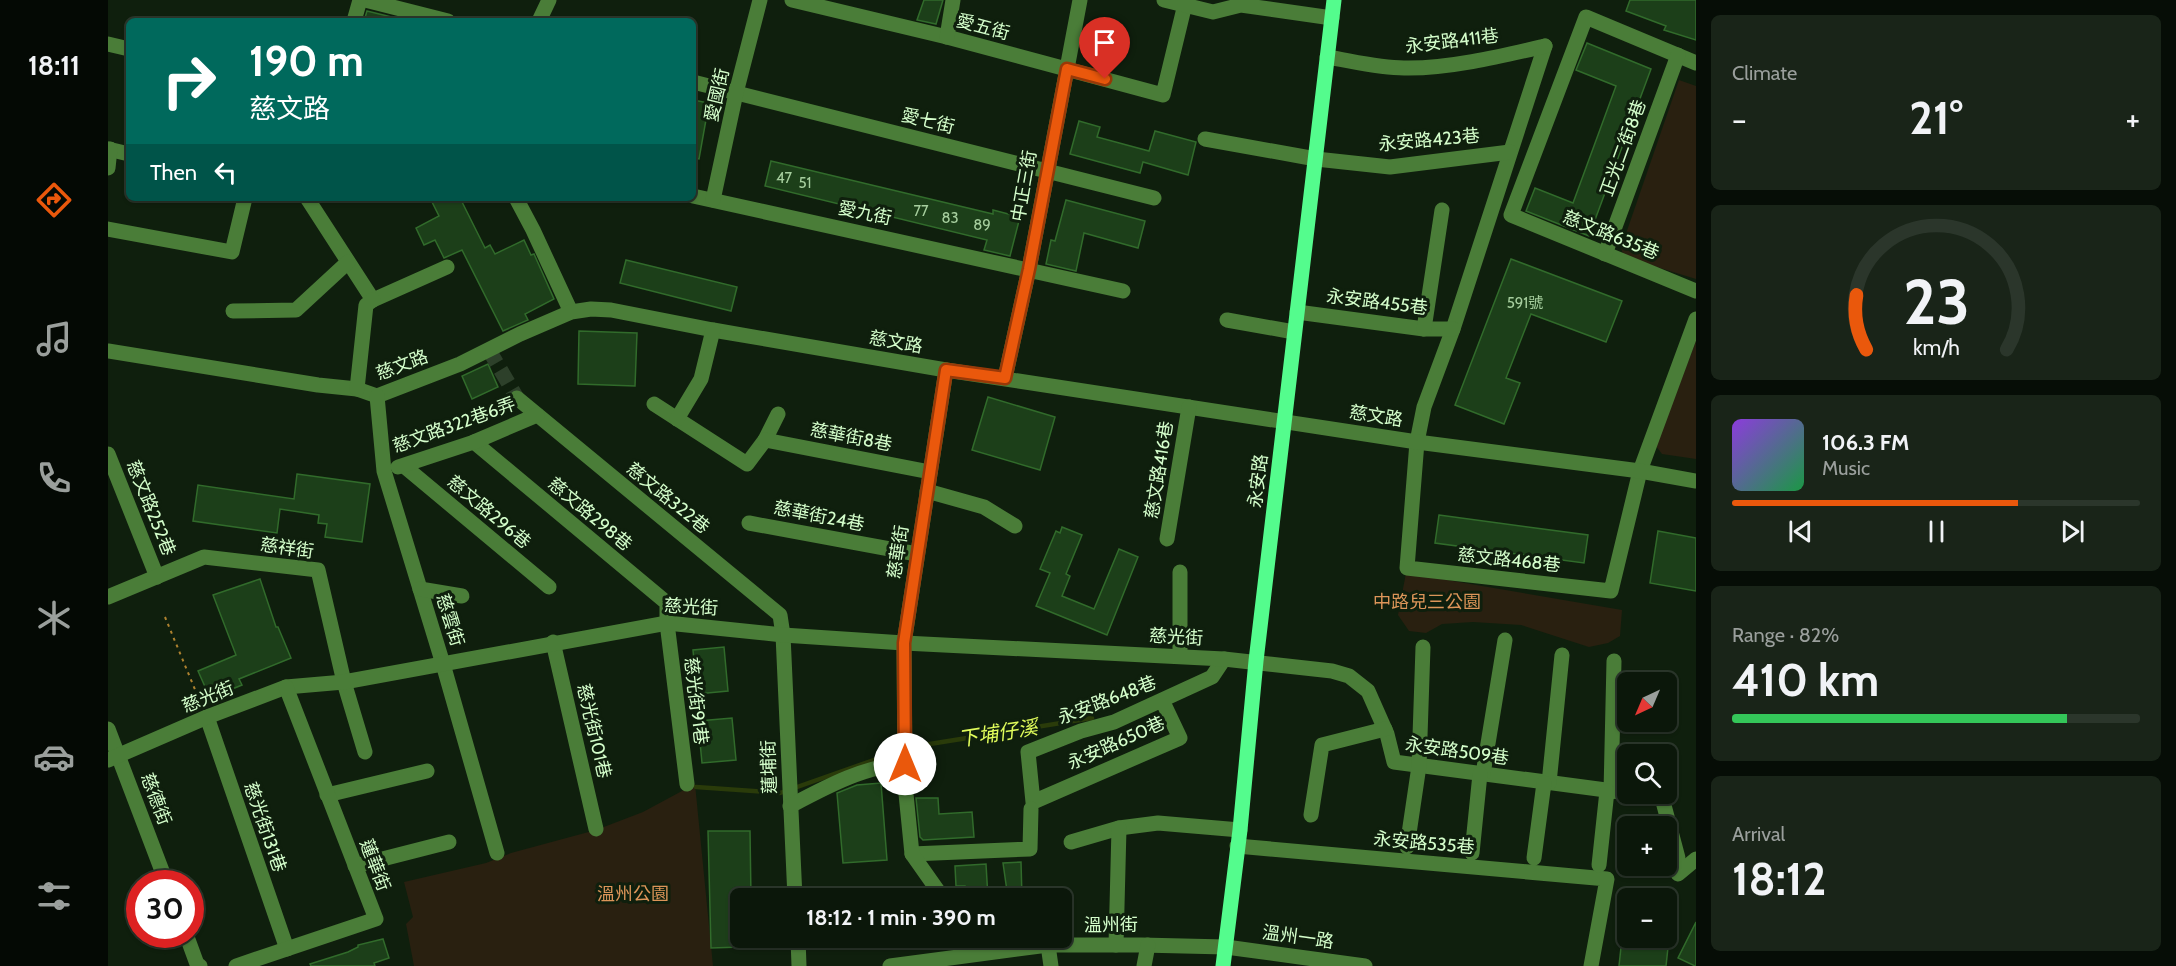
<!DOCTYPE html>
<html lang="en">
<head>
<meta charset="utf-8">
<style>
	body { margin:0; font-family:Cabin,"Noto Sans TC",sans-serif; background:#192418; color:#f1f3f6; height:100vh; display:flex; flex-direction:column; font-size:22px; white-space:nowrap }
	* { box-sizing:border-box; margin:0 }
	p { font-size:20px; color:#9a9f9c }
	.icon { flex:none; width:33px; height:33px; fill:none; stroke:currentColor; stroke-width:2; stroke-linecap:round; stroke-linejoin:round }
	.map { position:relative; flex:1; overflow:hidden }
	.drawer { display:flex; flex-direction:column; gap:15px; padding:15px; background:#060d06; width:480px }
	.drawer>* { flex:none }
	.hud { position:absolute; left:18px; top:18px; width:570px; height:183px; border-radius:9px; box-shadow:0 2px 4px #0004,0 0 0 2px #2b362b; background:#00695c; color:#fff; overflow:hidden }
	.needle { width:39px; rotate:224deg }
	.tools { position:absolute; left:1509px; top:672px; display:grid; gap:12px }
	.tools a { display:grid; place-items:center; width:60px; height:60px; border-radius:9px; background:#0b170a; box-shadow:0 2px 4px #0004,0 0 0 2px #2b362b; font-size:30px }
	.speed { position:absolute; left:18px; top:870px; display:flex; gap:12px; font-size:30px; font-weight:700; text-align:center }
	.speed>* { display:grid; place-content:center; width:78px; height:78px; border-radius:50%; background:#0b170a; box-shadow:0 2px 4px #0004,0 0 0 2px #2b362b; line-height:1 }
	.speed .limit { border:9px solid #d22; background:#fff; color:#111 }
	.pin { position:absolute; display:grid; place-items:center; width:51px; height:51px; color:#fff; margin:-62px -26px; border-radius:50% 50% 50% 0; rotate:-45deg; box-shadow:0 0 6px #0007 }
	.pin .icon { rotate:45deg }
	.me { position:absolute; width:66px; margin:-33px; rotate:0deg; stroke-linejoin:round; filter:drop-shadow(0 0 4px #0008) }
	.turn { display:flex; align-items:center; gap:21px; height:126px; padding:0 24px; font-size:27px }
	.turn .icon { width:78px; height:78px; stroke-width:2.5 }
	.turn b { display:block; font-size:42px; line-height:51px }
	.then { display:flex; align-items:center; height:57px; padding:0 24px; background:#0003; gap:12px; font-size:22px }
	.big { font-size:45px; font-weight:800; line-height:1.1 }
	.drawer .card { flex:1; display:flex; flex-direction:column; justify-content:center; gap:9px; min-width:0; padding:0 21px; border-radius:9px; background:#192418 }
	.drawer .dial { align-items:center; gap:0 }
	.dial svg { height:156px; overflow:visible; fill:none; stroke:#2b362b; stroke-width:7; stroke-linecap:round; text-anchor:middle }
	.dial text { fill:#f1f3f6; stroke:none }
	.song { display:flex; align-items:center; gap:18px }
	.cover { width:72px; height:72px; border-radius:9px; background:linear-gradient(135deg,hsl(270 70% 55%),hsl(140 70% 35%)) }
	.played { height:6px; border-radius:3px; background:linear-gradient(90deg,#ea580c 70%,#2b362b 70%) }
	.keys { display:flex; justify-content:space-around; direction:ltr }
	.heat { display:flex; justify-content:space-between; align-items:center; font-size:33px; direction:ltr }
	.charge { height:9px; border-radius:4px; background:linear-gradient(90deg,#34c759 82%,#2b362b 0) }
	.trip { position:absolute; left:622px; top:888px; width:342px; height:60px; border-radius:9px; background:#0b170a; box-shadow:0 2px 4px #0004,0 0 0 2px #2b362b; font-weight:800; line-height:60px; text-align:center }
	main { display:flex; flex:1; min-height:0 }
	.tab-bar { display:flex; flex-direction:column; width:108px; justify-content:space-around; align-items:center; background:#040904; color:#9a9f9c }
	.tab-bar .icon { width:42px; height:42px }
	.tab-bar .on { color:#ea580c }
	.tab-bar b { font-size:27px; color:#f1f3f6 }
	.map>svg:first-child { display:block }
	.green { fill:#292010 }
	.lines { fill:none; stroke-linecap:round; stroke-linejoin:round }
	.stream { stroke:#2a3b0a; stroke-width:4.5 }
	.building { fill:#1c3f19; stroke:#316b2b; stroke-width:1.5 }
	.minor-tunnel { stroke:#2d402a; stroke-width:15; stroke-dasharray:15 8; stroke-linecap:butt }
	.path { stroke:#ae822f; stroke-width:2; stroke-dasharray:3 4.5; stroke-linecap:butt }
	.minor { stroke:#4a7d38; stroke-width:15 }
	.major { stroke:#54fc8d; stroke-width:15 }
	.route-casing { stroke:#983908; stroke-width:15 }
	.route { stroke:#ea580c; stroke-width:10 }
	.labels { text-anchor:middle; stroke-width:6; stroke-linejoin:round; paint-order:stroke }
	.number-label { font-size:15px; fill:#a6ce9e }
	.street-label { font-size:18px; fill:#d4fecb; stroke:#0f1f0d }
	.park-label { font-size:18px; fill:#dc9559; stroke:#0f1f0d }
	.water-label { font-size:20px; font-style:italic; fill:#e0fc5b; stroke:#0f1f0d }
</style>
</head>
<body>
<main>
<nav class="tab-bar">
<b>18:11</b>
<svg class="icon on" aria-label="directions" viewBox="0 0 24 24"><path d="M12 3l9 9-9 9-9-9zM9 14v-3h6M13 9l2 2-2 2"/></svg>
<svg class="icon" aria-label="music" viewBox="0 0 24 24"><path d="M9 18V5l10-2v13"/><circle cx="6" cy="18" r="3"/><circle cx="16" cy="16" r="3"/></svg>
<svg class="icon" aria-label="phone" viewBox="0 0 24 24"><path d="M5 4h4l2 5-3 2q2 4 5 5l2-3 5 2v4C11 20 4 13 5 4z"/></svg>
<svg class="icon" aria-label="climate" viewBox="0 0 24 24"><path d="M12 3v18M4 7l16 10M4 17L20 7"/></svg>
<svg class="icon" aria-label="car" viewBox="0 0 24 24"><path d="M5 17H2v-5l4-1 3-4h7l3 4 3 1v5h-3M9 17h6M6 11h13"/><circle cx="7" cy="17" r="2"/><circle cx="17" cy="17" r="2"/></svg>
<svg class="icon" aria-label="filters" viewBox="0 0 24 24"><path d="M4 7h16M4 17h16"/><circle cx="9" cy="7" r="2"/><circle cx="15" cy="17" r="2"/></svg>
</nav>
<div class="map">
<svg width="1588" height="966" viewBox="0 0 1588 966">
	<rect width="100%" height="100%" fill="#0f1f0d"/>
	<!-- green -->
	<g class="green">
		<path d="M 1571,80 L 1588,86 L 1588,279 L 1516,257 L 1513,248 Z"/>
		<path d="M 1588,341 L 1588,459 L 1554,454 L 1548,446 Z"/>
		<path d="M 1298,573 L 1514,610 L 1512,636 L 1500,643 L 1481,647 L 1413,625 L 1365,622 L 1334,624 L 1318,633 L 1301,631 L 1290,615 Z"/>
		<path d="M 587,784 L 605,966 L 306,966 L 298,924 L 305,917 L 296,882 L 378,863 L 403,853 L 488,830 L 535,812 Z"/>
	</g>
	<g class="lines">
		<!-- stream -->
		<path class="stream" d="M 588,787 L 672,793 L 803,747 L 984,718"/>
	</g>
	<!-- building -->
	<g class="building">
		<path d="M 816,0 L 835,0 L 828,24 L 809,20 Z"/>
		<path d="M 1522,0 L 1588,0 L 1588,40 L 1556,30 L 1558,26 L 1518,11 Z"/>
		<path d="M 259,11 L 300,21 L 256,21 Z"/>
		<path d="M 1479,43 L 1543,69 L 1481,236 L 1418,211 L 1427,188 L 1465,203 L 1508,86 L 1468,70 Z"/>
		<path d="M 585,100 L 601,103 L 591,159 L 585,158 Z"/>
		<path d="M 971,121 L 992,127 L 989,137 L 1041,151 L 1047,131 L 1088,142 L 1080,175 L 1035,162 L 1032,173 L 962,154 Z"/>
		<path d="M 663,161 L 885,214 L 885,210 L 912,217 L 902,256 L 876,250 L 879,240 L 657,186 Z"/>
		<path d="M 322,198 L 352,198 L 377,248 L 382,245 L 387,254 L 416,240 L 423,255 L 426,254 L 446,299 L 417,314 L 420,320 L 395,331 L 354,250 L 336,258 L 327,240 L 316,245 L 308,228 L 331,216 Z"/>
		<path d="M 958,200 L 1037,221 L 1030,248 L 976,233 L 968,271 L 938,264 L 943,240 L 947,241 Z"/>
		<path d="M 1403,259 L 1514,301 L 1498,342 L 1423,314 L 1398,378 L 1412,383 L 1396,424 L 1347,405 Z"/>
		<path d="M 518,260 L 629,287 L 623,311 L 512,283 Z"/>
		<path d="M 471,331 L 529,333 L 527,386 L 470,384 Z"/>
		<path d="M 380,364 L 390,387 L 364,399 L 354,376 Z"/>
		<path d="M 880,397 L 947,417 L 932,470 L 864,450 Z"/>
		<path d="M 189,474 L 262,484 L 254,542 L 217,537 L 219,524 L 210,523 L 211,515 L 172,509 L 169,533 L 85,521 L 90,485 L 186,499 Z"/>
		<path d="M 1331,515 L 1480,535 L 1476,563 L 1327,543 Z"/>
		<path d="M 954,527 L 974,535 L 958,574 L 962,576 L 954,596 L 986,609 L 1011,549 L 1030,557 L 999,635 L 928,606 L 942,573 L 932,569 L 948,531 L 952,533 Z"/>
		<path d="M 1550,531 L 1588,538 L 1588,591 L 1542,583 Z"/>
		<path d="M 152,579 L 168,627 L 170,627 L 183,658 L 131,679 L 134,685 L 102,698 L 90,671 L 128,655 L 105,595 Z"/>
		<path d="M 616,647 L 620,691 L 589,694 L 585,650 Z"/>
		<path d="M 624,718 L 628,760 L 594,763 L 590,721 Z"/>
		<path d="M 773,783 L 779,860 L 735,863 L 729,793 L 749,785 Z"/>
		<path d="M 808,798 L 830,798 L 831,814 L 864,812 L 866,837 L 815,840 L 812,837 Z"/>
		<path d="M 600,831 L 642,831 L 643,898 L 633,898 L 633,947 L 603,948 Z"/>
		<path d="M 913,862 L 914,898 L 900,898 L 895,863 Z"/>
		<path d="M 878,864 L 880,898 L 858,898 L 857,886 L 848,886 L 847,866 Z"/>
		<path d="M 1588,922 L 1588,966 L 1587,966 L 1570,958 Z"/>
		<path d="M 1514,938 L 1561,938 L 1558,966 L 1511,966 Z"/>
		<path d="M 275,939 L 281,958 L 266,963 L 267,966 L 203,966 L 202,964 L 240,952 L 250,947 L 250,945 Z"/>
	</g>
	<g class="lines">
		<!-- minor-tunnel -->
		<path class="minor-tunnel" d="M 381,350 L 409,398"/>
		<!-- path -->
		<path class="path" d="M 57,617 L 93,704"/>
		<!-- minor -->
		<g class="minor">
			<path d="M 257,0 L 340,21"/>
			<path d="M 684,0 L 839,37 L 1055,95 L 1078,0"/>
			<path d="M 1056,0 L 1105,12 L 1133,5 L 1224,18"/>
			<path d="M 246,21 L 252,0"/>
			<path d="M 431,21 L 441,0"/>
			<path d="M 839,37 L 845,0"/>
			<path d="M 0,44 L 21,49"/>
			<path d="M 1437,46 L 1345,329 L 1316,407 L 1309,442 L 1299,568 L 1503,591 L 1532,471 L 1588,319"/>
			<path d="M 1219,57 C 1244,61 1271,68 1296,68 C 1340,69 1394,56 1437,46"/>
			<path d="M 1588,63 L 1478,17 L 1403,215 L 1588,291"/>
			<path d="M 585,82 L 1046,198"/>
			<path d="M 1097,139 L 1208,159 L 1282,167 L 1402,152"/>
			<path d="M 0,149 L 21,154"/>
			<path d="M 0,168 L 2,149"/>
			<path d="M 585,196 L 1015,291"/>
			<path d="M 199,198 L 265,300 L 339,267"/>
			<path d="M 408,198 L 425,230 L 463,312"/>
			<path d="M 605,200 L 628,93 L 652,0"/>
			<path d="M 0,229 L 124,252 L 137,198"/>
			<path d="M 1497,254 L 1570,55"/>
			<path d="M 125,311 L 188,310 L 240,262"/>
			<path d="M 1189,312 L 1316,329 L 1345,329"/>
			<path d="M 1119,320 L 1186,332"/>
			<path d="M 1316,329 L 1334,210"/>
			<path d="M 0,351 L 210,385 L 249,389 L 269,396 L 352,364 L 412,334 L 463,312 L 483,309 L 503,310 L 605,330 L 838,370 L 1309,442 L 1532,471 L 1588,481"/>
			<path d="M 897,378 L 921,269 L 972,0"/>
			<path d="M 249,389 L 258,305 L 265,300"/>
			<path d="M 269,396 L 276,471 L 335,664 L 389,853"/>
			<path d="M 409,398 L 672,615 L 675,635 L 687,898"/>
			<path d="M 546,404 L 639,464 L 657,440 L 670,414"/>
			<path d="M 569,419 L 593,379 L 605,330"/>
			<path d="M 657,440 L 822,472"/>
			<path d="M 366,442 L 559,603 L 559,623 L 579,784"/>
			<path d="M 0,454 L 49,577"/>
			<path d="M 296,466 L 441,587"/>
			<path d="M 290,467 L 366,442 L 429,415"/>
			<path d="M 819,491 L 876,507 L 907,526"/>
			<path d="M 641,523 L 809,554"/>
			<path d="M 1059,539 L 1081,407"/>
			<path d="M 312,589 L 354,596"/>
			<path d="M 0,597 L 96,557 L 210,570 L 236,682 L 257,752"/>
			<path d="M 445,642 L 488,829"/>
			<path d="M 1072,656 L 1072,572"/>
			<path d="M 1054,700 L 1072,738 L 925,802 L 920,752 L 973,731 L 1006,722 L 1104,677 L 1116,659"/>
			<path d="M 99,717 L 179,949"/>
			<path d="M 0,729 L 59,884"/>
			<path d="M 0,760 L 99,717 L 178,687 L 236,682 L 559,623 L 675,635 L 796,643 L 1116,659 L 1224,671 L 1241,676 L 1260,691 L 1279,734 L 1286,762 L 1528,794"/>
			<path d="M 1375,774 L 1397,640"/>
			<path d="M 1441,783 L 1454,655"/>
			<path d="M 1503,792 L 1506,661"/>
			<path d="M 1553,794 L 1570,858"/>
			<path d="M 219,795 L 319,771"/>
			<path d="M 682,806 C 716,788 758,765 797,764"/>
			<path d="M 1203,815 L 1214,745 L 1277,729"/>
			<path d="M 963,842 L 1011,828 L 1050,823 L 1132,830"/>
			<path d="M 1129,846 L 1499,879 L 1483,966"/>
			<path d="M 1299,847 L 1311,766 L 1315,647"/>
			<path d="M 1364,853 L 1372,774"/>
			<path d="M 804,854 L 922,849 L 923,809"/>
			<path d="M 1426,858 L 1436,783"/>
			<path d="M 1491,865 L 1499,791"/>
			<path d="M 247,866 L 341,842"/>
			<path d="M 1570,874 L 1588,859"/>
			<path d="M 835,898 L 804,854 L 797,784 L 796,643 L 838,370"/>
			<path d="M 78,934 L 89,964 L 92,966"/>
			<path d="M 690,938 L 691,966"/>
			<path d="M 940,945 L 943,966"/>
			<path d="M 1008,945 L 1011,828"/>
			<path d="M 128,966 L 268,919 L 178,687"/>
			<path d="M 782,966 L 940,945 L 1033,945 L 1118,947 L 1257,966"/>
			<path d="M 1036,966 L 1040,945"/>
		</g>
		<!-- major -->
		<path class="major" d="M 1115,966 L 1132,830 L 1148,661 L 1226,0"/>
	</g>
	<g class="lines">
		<!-- route casing -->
		<g class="route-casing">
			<path id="route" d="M 797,764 L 796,643 L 838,370 L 897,378 L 921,269 L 959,69 L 997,79"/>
		</g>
		<!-- route -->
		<use href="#route" class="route"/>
	</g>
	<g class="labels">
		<!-- number labels -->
		<g class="number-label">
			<text x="676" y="183">47</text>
			<text x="697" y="188">51</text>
			<text x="813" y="216">77</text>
			<text x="842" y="223">83</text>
			<text x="874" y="230">89</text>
			<text x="1417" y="308">591號</text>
		</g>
		<!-- street labels -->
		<g class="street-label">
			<text transform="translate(875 27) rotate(15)" y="6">愛五街</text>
			<text transform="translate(1344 41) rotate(-7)" y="6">永安路411巷</text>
			<text transform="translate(609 95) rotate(-77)" y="6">愛國街</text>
			<text transform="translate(820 121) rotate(14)" y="6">愛七街</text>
			<text transform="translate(1321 140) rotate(-5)" y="6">永安路423巷</text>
			<text transform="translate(1515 148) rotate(-70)" y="6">正光二街8巷</text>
			<text transform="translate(916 186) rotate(-80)" y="6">中正三街</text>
			<text transform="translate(757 213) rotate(12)" y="6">愛九街</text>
			<text transform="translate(1503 235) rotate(22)" y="6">慈文路635巷</text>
			<text transform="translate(1269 302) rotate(7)" y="6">永安路455巷</text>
			<text transform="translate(788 342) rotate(10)" y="6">慈文路</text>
			<text transform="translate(294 365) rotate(-21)" y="6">慈文路</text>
			<text transform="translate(1268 416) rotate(9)" y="6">慈文路</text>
			<text transform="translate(346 425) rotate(-20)" y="6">慈文路322巷6弄</text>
			<text transform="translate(743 437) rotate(11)" y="6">慈華街8巷</text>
			<text transform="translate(1051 470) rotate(-81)" y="6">慈文路416巷</text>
			<text transform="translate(1150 481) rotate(-83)" y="6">永安路</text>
			<text transform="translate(560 498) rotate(39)" y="6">慈文路322巷</text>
			<text transform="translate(43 508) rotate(68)" y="6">慈文路252巷</text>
			<text transform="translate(381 512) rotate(40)" y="6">慈文路296巷</text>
			<text transform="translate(482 514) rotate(40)" y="6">慈文路298巷</text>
			<text transform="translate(711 516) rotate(11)" y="6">慈華街24巷</text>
			<text transform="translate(179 548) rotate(8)" y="6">慈祥街</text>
			<text transform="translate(790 552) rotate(-81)" y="6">慈華街</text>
			<text transform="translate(1401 560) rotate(6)" y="6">慈文路468巷</text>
			<text transform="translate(583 607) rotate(3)" y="6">慈光街</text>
			<text transform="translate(342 620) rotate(73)" y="6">慈雲街</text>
			<text transform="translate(1068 637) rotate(3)" y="6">慈光街</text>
			<text transform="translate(100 697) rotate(-22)" y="6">慈光街</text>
			<text transform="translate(999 700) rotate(-21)" y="6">永安路648巷</text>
			<text transform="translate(588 701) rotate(83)" y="6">慈光街91巷</text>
			<text transform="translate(486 731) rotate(77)" y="6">慈光街101巷</text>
			<text transform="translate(1008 743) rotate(-24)" y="6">永安路650巷</text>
			<text transform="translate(1349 751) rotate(8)" y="6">永安路509巷</text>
			<text transform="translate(661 767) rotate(-92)" y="6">蓮埔街</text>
			<text transform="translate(48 799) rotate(69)" y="6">慈德街</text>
			<text transform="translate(157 827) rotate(71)" y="6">慈光街131巷</text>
			<text transform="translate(1316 843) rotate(5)" y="6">永安路535巷</text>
			<text transform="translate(267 865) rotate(69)" y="6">蓮華街</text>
			<text x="1003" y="931">溫州街</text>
			<text transform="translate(1190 937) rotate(8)" y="6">溫州一路</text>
		</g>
		<!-- park labels -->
		<g class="park-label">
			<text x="1319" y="608">中路兒三公園</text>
			<text x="525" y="900">溫州公園</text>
		</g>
		<!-- water labels -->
		<g class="water-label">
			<text transform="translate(890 733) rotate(-9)" y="7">下埔仔溪</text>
		</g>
	</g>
</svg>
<div class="tools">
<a><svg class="needle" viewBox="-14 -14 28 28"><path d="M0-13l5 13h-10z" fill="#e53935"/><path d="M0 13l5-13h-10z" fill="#9a9f9c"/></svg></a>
<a><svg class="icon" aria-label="search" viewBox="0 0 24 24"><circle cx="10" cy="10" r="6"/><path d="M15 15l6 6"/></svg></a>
<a>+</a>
<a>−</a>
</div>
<div class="speed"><div class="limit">30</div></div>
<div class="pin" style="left:997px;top:79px;background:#d93025"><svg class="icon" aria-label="arrive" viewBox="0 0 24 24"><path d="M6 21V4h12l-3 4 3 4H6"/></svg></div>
<svg class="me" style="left:797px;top:764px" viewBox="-20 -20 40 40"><circle r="19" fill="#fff"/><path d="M0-13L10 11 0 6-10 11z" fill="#ea580c"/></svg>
<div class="trip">18:12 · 1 min · 390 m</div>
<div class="hud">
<div class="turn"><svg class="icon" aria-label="right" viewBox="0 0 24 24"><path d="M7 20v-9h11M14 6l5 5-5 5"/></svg><div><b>190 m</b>慈文路</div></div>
<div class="then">Then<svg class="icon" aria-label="left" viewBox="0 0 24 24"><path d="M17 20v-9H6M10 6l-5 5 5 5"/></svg></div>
</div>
</div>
<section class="drawer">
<div class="card"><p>Climate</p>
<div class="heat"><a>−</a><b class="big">21°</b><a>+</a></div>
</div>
<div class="card dial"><svg viewBox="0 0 100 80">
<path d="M14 69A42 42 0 1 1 86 69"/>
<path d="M14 69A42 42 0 0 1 9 41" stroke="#ea580c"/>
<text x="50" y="56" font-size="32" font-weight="700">23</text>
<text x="50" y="72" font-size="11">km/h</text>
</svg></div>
<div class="card">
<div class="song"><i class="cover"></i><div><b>106.3 FM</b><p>Music</p></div></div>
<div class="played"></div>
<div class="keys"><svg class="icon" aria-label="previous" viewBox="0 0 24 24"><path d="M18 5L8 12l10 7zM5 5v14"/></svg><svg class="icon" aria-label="pause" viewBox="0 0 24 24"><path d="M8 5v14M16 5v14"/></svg><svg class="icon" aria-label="next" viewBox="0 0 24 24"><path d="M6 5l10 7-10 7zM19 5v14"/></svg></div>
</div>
<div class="card"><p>Range · 82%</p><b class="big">410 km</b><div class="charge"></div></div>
<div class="card"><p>Arrival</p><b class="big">18:12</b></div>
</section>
</main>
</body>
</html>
